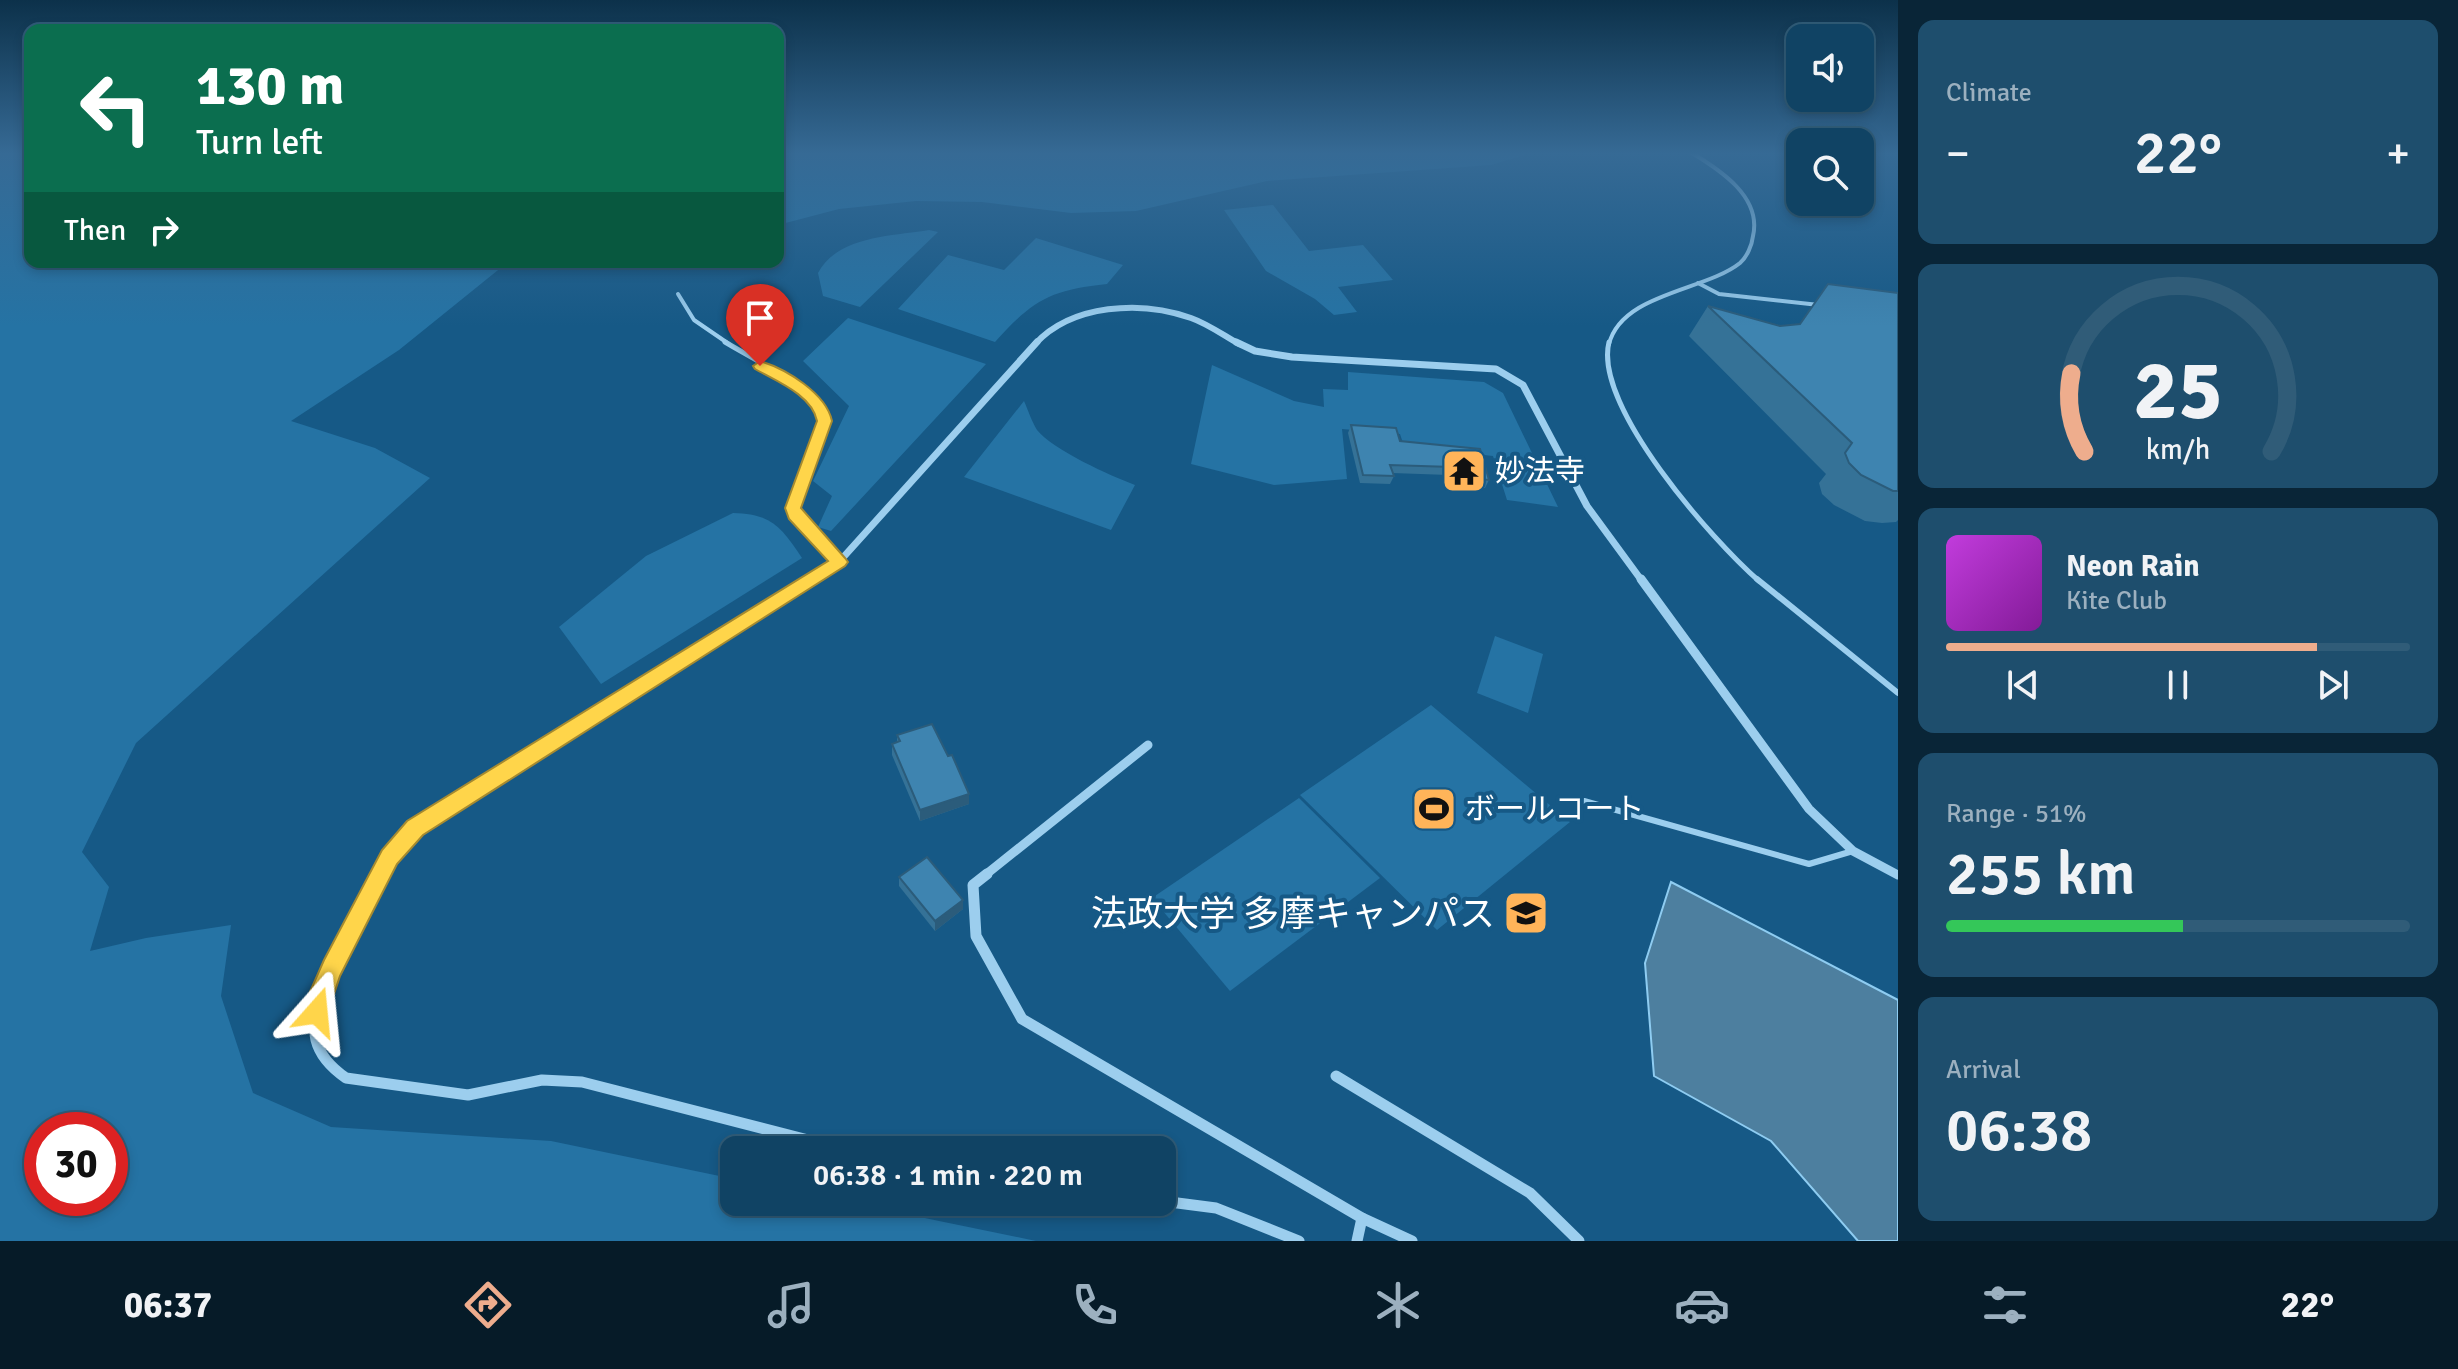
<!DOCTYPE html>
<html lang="en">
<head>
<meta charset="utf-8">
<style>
	body { margin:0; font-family:Signika,"Noto Sans JP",sans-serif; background:#1e4e6d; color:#f1f3f6; height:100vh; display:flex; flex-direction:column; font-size:30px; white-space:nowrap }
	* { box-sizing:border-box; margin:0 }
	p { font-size:26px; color:#9cb0bf }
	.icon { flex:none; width:44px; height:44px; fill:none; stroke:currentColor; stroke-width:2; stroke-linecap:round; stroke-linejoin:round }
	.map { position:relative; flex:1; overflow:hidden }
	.panel { display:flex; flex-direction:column; gap:20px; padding:20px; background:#092537; width:560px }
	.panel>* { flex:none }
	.guide { position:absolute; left:24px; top:24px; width:760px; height:244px; border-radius:16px; box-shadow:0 4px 12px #0003,0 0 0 2px #305c78; background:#0b6e4f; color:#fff; overflow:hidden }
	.fabs { position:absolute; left:1786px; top:24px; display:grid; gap:16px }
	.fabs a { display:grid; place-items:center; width:88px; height:88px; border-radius:16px; background:#104364; box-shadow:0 4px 12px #0003,0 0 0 2px #305c78; font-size:40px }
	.speed { position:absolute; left:24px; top:1112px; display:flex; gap:16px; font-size:40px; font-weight:700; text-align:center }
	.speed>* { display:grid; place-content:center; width:104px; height:104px; border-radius:50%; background:#104364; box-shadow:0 4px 12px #0003,0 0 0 2px #305c78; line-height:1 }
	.speed .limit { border:12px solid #d22; background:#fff; color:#111 }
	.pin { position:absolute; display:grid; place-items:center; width:68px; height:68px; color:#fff; margin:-82px -34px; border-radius:50% 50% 50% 0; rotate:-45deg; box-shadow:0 0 8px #0007 }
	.pin .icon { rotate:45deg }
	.me { position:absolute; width:88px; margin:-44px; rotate:18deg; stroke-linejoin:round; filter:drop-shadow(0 0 6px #0008) }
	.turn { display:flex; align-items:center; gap:28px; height:168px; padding:0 40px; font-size:36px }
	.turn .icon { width:104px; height:104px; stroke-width:2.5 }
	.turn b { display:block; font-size:56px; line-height:68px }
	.then { display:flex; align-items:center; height:76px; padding:0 40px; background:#0003; gap:16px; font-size:30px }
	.big { font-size:60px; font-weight:600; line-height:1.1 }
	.panel .widget { flex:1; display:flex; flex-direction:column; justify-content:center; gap:12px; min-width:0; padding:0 28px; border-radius:16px; background:#1e4e6d }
	.panel .dial { align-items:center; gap:0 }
	.dial svg { height:208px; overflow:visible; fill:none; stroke:#305c78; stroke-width:7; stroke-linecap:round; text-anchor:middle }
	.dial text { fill:#f1f3f6; stroke:none }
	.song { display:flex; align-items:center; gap:24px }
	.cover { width:96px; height:96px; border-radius:12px; background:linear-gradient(135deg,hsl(290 70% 55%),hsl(290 70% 35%)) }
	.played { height:8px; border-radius:4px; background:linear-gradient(90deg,#eead8d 80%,#305c78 80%) }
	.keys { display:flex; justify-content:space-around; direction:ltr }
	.heat { display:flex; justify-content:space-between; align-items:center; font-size:44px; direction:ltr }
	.charge { height:12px; border-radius:6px; background:linear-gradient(90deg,#34c759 51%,#305c78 0) }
	.trip { position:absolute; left:720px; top:1136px; width:456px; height:80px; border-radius:16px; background:#104364; box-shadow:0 4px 12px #0003,0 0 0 2px #305c78; font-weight:600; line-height:80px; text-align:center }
	.tab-bar { display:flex; height:128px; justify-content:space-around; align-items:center; background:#061b28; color:#9cb0bf }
	.tab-bar .icon { width:56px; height:56px }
	.tab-bar .on { color:#eead8d }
	.tab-bar b { font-size:36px; color:#f1f3f6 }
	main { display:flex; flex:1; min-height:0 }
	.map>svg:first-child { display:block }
	.green { fill:#2573a4; fill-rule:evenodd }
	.water { fill:#4d7f9f; stroke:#8eccf1; stroke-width:2 }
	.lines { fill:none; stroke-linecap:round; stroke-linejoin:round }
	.lane-far2 { stroke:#9cceee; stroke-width:4 }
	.lane-far1 { stroke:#9cceee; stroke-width:5 }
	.lane { stroke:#9cceee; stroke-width:6 }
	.street-far3 { stroke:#9cceee; stroke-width:6 }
	.street-far2 { stroke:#9cceee; stroke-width:7 }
	.street-far1 { stroke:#9cceee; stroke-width:9 }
	.street { stroke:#9cceee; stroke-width:11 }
	.wall { fill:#357297 }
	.shaded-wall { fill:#2b5c7b }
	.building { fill:#3e84b0; stroke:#2b5c7b; stroke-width:2 }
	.route { fill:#ffd54a; stroke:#a68a30; stroke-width:2 }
	.labels { text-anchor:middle; stroke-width:8; stroke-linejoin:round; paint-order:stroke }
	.poi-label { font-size:30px; fill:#fff; stroke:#165986; text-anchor:start }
	.near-poi-label { font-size:36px; fill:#fff; stroke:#165986; text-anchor:end }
</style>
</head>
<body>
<main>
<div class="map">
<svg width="1898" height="1241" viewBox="0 0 1898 1241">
	<rect width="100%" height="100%" fill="#165986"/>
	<!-- green -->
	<g class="green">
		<path d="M 0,153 L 30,153 L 30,262 L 508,262 L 399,350 L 291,421 L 375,448 L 430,478 L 136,743 L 82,852 L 109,887 L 90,951 L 146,938 L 231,925 L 221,996 L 253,1093 L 331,1127 L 551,1141 L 734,1179 L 734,1202 L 847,1202 L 1036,1241 L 0,1241 ZM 42,1130 L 110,1130 L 110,1198 L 42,1198 Z"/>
		<path d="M 778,153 L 1531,153 L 1491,165 L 1267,181 L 1136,211 L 1071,213 L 982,202 L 916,201 L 839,209 L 778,225 Z"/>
		<path d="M 1273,205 L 1309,251 L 1363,245 L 1393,280 L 1338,287 L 1357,312 L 1334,315 L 1315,299 L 1266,271 L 1224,210 Z"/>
		<path d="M 929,230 L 938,232 L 860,307 L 823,296 L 818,273 C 837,236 893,236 929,230 Z"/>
		<path d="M 1036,238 L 1123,265 L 1107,284 C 1050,290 1033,300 995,342 L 898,309 L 948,255 L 1004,270 Z"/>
		<path d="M 848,318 L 986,364 L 831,531 L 818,527 L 832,496 L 813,481 L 849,406 L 803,361 Z"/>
		<path d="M 1212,365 L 1294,401 L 1324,407 L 1323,389 L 1348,390 L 1348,372 L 1484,382 L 1503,393 L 1558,507 L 1507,500 L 1493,456 L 1404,446 L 1400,434 L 1342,429 L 1347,479 L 1274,485 L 1191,464 Z"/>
		<path d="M 1024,401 C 1028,410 1032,422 1037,430 C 1053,450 1111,476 1135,485 L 1111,530 L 964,477 Z"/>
		<path d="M 733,513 C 772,514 781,527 802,558 L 601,684 L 559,627 L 646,556 Z"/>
		<path d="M 1495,636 L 1543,654 L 1528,713 L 1477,693 Z"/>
		<path d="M 1431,705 L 1570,822 L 1437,930 L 1300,795 Z"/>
		<path d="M 1299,798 L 1380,878 L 1230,991 L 1152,898 Z"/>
	</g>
	<!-- water -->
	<path class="water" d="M 1671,882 L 1898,1000 L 1898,1241 L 1858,1241 L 1771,1141 L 1654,1076 L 1645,963 Z"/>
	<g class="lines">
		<!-- lane-far2 -->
		<g class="lane-far2">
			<path d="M 1698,283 L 1719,294 L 1819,305"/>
			<path d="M 678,294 L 694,320 L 729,344"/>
			<path d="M 1609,344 C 1622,293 1705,291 1740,263 C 1747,257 1752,245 1753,236 C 1762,197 1720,170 1692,153"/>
		</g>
		<!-- lane-far1 -->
		<g class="lane-far1">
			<path d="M 725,342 C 760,363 806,383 825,421 L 793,508 L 795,515 L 839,562"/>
			<path d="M 1609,342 C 1593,406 1713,541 1759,581"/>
		</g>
		<!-- lane -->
		<g class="lane">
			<path d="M 1757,579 L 1898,693"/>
			<path d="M 1584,801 L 1809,864 L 1853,851"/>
		</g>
		<!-- street-far3 -->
		<path class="street-far3" d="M 1035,344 C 1072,304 1141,300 1191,318 C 1208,324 1223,335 1239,344"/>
		<!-- street-far2 -->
		<g class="street-far2">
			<path d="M 1236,342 L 1255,351 L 1292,357 L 1496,369 L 1523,385 L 1587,506 L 1642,581"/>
			<path d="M 808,581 L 839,562 L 1037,342"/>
		</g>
		<!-- street-far1 -->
		<g class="street-far1">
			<path d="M 1641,579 L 1809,809 L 1853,851 L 1898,875"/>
			<path d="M 380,876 L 402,840 L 428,819 L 811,579"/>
			<path d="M 984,876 L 1148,745"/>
		</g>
		<!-- street -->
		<g class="street">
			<path d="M 381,874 C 362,911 306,1000 316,1040 C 320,1056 333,1069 346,1078 L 468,1095 L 542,1080 L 582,1082 L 847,1150"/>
			<path d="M 987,874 L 973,885 L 976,936 L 1022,1019 L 1362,1218 L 1412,1241"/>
			<path d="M 1336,1076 L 1530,1193 L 1579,1241"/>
			<path d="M 1162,1201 L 1216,1208 L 1299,1241"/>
			<path d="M 1357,1241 L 1362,1218"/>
		</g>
	</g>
	<!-- wall -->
	<g class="wall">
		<path d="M 1898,293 L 1898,520 L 1896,522 L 1882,523 L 1865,521 L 1834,505 L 1822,494 L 1819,483 L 1826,474 L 1689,336 L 1708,306 L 1780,326 L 1800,324 Z"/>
		<path d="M 1351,425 L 1400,441 L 1489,480 L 1485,488 L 1451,485 L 1449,475 L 1392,473 L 1394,476 L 1390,484 L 1360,483 L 1348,433 Z"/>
		<path d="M 897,735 L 969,804 L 920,821 L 892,755 L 892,744 L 897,742 Z"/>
		<path d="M 899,877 L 963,909 L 935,931 L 899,886 Z"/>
	</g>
	<!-- shaded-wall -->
	<g class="shaded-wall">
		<path d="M 969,794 L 969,804 L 920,821 L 920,810 Z"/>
		<path d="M 963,900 L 963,909 L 935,931 L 935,921 Z"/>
	</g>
	<!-- building -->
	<g class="building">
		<path d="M 1828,284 L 1898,293 L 1898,491 L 1893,491 L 1861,475 L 1849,463 L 1845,453 L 1852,443 L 1708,306 L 1780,326 L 1800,324 Z"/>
		<path d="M 1351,425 L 1396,428 L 1400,441 L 1480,449 L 1489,480 L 1455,477 L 1452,467 L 1390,465 L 1394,476 L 1363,475 Z"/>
		<path d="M 932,724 L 948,756 L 952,755 L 969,794 L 920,810 L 892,744 L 900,741 L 897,735 Z"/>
		<path d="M 927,857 L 963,900 L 935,921 L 899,877 Z"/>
	</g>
	<!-- sky -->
	<linearGradient id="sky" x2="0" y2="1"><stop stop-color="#0c314a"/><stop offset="0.47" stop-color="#366a95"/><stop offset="1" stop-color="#366a95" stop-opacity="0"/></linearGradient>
	<rect width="1898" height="326" fill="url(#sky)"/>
	<!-- route -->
	<path class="route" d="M 760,361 C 786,369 826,393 832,421 L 801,508 L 845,558 L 848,562 L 845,566 L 423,835 L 397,864 L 340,976 L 325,1021 L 317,1024 L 308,1021 L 305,1012 L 309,994 L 324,960 L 382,850 L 407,821 L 828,561 L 789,519 L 785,508 L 817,421 C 812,395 776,381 755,369 L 753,366 Z"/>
	<!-- icons -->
	<defs>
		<g id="temple-square" transform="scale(2.3)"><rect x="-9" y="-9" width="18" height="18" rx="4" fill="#ffb459" stroke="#165986"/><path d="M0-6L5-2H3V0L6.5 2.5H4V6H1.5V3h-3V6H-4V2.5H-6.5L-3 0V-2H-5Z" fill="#111"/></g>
		<g id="stadium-square" transform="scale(2.3)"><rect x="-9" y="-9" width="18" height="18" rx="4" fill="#ffb459" stroke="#165986"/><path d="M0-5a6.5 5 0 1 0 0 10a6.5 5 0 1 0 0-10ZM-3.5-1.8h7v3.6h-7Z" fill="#111"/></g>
		<g id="university-square" transform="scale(2.3)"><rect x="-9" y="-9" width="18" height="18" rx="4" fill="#ffb459" stroke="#165986"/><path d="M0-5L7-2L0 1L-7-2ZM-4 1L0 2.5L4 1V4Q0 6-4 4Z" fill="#111"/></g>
	</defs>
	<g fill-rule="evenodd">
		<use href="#temple-square" x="1464" y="471"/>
		<use href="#stadium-square" x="1434" y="809"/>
		<use href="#university-square" x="1526" y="913"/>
	</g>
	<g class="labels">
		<!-- poi labels -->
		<g class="poi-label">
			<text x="1495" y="481">妙法寺</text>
			<text x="1465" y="819">ボールコート</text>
		</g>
		<!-- near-poi labels -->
		<g class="near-poi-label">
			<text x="1495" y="926">法政大学 多摩キャンパス</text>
		</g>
	</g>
</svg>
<div class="fabs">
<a><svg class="icon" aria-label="sound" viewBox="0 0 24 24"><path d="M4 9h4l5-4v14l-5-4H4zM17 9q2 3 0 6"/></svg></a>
<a><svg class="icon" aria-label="search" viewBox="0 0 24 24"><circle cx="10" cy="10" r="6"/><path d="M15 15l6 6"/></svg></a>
</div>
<div class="speed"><div class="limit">30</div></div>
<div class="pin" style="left:760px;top:366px;background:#d93025"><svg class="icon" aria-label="arrive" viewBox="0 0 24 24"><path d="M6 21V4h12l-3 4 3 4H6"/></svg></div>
<svg class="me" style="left:317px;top:1012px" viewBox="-20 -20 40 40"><path d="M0-17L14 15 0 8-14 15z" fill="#ffd54a" stroke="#fff" stroke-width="4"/></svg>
<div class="trip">06:38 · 1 min · 220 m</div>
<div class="guide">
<div class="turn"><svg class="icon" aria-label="left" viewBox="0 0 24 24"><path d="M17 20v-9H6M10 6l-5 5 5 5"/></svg><div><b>130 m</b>Turn left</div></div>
<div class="then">Then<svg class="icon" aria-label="right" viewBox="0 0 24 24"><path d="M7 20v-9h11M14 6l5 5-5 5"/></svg></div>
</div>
</div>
<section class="panel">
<div class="widget"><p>Climate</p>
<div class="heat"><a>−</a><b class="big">22°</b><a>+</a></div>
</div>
<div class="widget dial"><svg viewBox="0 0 100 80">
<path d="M14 69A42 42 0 1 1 86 69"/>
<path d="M14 69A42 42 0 0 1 9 39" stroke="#eead8d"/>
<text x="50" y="56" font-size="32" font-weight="700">25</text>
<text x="50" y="72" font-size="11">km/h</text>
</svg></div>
<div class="widget">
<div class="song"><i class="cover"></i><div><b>Neon Rain</b><p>Kite Club</p></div></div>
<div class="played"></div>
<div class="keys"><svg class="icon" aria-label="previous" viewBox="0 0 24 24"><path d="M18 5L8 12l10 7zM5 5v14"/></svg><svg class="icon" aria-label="pause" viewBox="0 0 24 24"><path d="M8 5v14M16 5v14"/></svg><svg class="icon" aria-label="next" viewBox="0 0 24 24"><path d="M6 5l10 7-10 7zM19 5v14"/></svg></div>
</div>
<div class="widget"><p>Range · 51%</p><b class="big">255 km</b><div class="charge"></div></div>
<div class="widget"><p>Arrival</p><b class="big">06:38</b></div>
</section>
</main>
<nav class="tab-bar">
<b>06:37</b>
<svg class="icon on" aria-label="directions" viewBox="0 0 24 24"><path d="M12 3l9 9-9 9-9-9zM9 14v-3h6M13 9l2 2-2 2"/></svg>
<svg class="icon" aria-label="music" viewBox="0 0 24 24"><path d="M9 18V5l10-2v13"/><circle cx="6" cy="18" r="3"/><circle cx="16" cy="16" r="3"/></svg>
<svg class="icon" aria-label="phone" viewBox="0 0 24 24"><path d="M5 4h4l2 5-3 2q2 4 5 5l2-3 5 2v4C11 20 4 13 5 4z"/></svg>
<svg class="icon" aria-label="climate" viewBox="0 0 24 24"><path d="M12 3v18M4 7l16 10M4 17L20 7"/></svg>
<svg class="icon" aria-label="car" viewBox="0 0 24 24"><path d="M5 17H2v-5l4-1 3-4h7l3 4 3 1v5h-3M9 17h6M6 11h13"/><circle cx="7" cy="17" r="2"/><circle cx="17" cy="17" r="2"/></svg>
<svg class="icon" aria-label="filters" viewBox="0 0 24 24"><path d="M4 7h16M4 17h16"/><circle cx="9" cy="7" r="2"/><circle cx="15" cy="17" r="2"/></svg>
<b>22°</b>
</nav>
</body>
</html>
